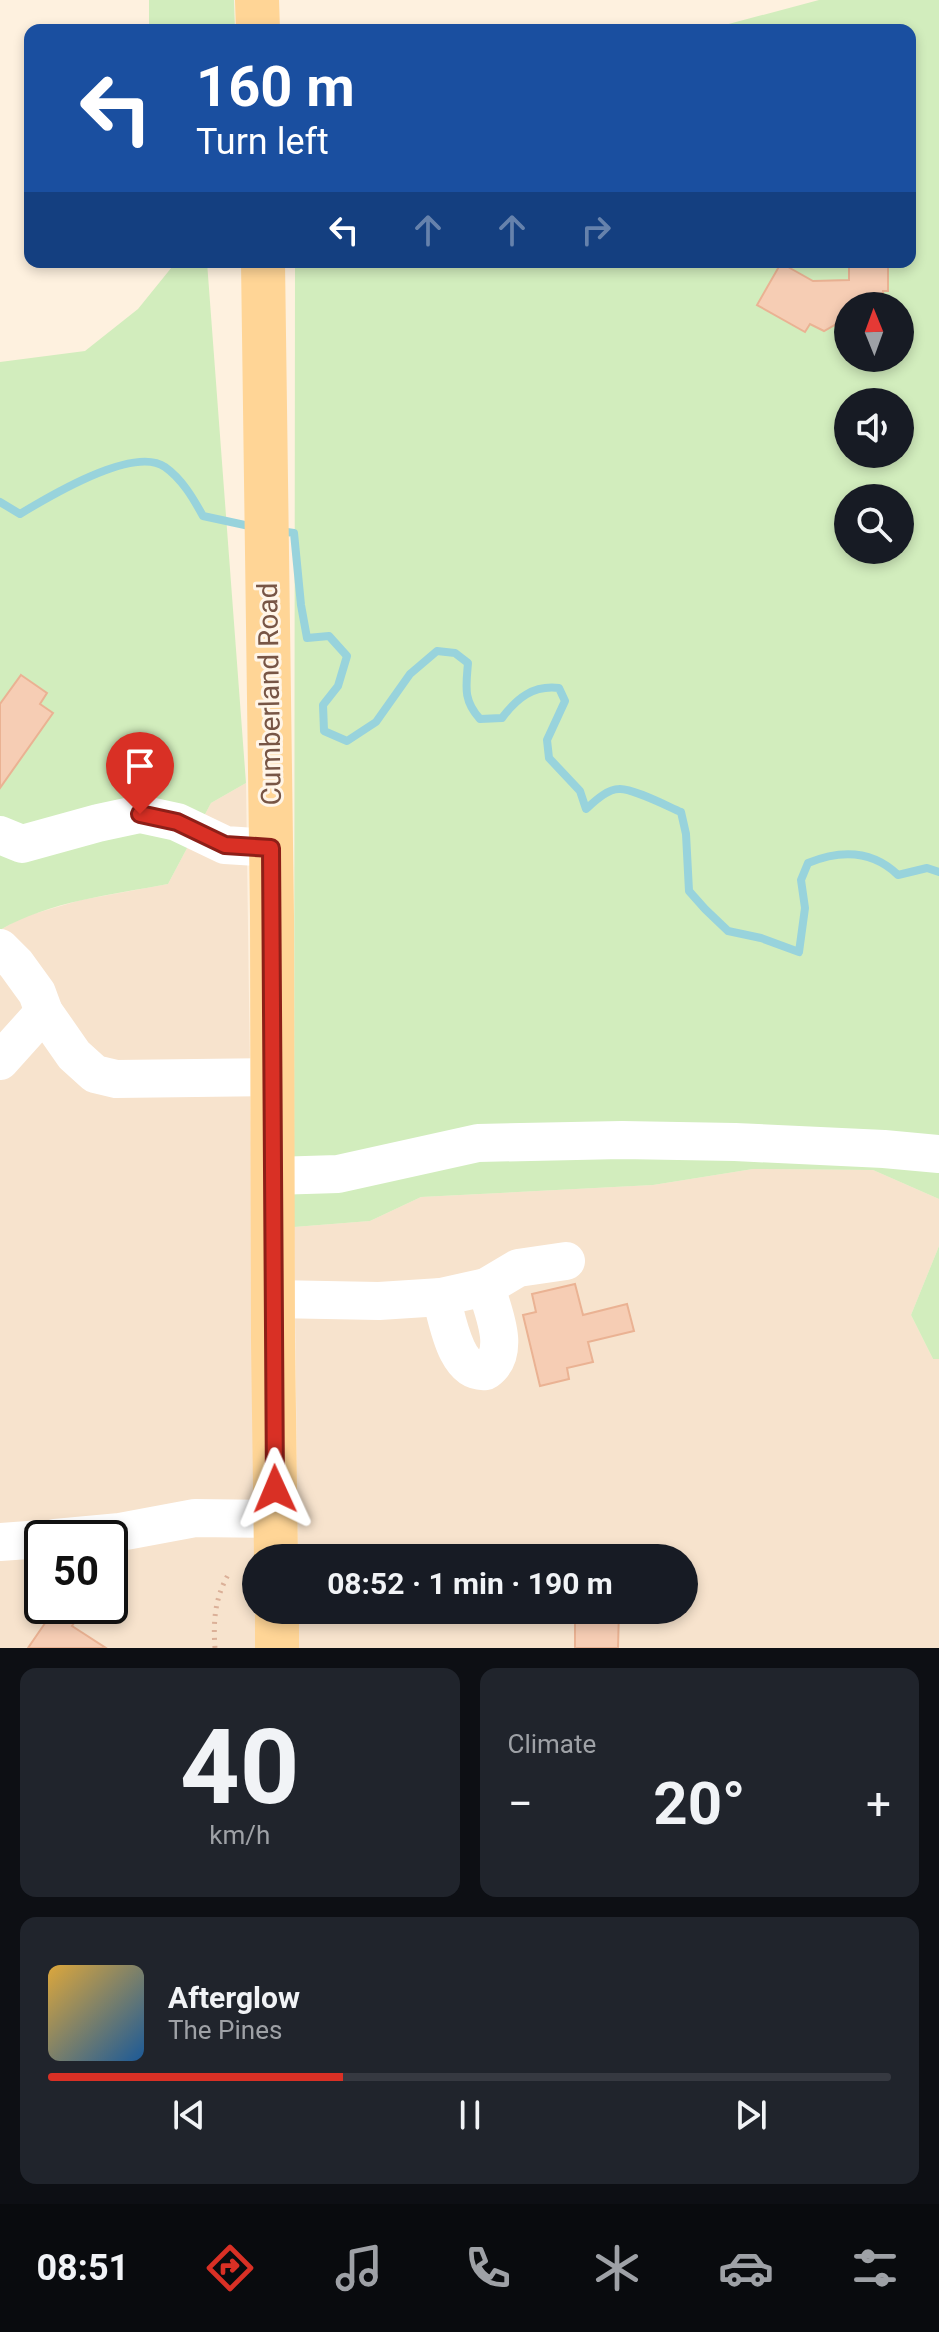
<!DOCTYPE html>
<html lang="en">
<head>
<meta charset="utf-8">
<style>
	body { margin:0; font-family:Roboto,sans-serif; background:#20242c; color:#f1f3f6; height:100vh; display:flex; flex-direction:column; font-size:30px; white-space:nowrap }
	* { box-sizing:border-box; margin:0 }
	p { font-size:26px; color:#9ea1a6 }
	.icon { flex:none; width:44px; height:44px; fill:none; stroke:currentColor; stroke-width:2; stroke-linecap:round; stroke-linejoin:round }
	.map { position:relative; height:1648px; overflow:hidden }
	.details { display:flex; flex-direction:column; gap:20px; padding:20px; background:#0d0f14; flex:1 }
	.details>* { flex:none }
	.hud { position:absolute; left:24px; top:24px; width:892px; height:244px; border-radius:16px; box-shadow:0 4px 12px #0003; background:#1a4fa0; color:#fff; overflow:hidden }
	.needle { width:52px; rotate:359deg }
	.controls { position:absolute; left:834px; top:292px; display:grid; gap:16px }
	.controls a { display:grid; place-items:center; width:80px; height:80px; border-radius:50%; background:#171b24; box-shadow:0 4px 12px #0003; font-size:40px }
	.speed { position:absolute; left:24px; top:1520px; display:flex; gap:16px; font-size:40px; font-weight:700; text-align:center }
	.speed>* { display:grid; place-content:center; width:104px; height:104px; border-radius:50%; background:#171b24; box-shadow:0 4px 12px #0003; line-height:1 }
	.speed .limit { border:4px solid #111; border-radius:12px; background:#fff; color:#111 }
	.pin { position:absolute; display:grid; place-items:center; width:68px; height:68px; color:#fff; margin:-82px -34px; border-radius:50% 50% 50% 0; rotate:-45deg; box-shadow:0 0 8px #0007 }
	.pin .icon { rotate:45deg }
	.me { position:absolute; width:88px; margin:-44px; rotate:359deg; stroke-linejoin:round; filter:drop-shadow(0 0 6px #0008) }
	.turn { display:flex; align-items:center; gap:28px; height:168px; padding:0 40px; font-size:36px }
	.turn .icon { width:104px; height:104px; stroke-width:2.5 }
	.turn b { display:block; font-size:56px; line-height:68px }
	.lanes { display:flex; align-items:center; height:76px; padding:0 40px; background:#0003; justify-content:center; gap:40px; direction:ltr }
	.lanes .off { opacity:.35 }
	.big { font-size:60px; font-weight:700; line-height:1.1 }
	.details .widget { flex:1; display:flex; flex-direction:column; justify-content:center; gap:12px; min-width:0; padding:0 28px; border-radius:16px; background:#20242c }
	.details .dial { align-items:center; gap:0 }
	.dial b { font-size:104px; line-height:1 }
	.song { display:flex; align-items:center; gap:24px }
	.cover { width:96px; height:96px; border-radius:12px; background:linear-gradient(135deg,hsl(40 70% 55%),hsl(210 70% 35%)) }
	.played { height:8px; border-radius:4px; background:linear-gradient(90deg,#d93025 35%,#363941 35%) }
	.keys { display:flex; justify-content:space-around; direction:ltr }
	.heat { display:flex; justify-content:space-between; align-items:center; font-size:44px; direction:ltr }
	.details .tiles { flex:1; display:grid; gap:20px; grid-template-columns:1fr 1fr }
	.widget:last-child { grid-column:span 2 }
	.trip { position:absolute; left:242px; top:1544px; width:456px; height:80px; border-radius:40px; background:#171b24; box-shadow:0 4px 12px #0003; font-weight:700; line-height:80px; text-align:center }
	.menu { display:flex; height:128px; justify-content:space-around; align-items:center; background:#090b0e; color:#9ea1a6 }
	.menu .icon { width:56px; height:56px }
	.menu .on { color:#d93025 }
	.menu b { font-size:36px; color:#f1f3f6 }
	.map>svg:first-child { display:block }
	.residential { fill:#f7e3cd; fill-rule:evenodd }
	.green { fill:#d2edbd; fill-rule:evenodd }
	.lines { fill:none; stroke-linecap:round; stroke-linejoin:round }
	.stream { stroke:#98d3dc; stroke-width:8 }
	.building { fill:#f6cdb4; stroke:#eab293; stroke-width:2 }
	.path { stroke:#dbb098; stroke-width:5; stroke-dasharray:2 6; stroke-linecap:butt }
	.minor { stroke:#fff; stroke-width:38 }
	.major { stroke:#ffd596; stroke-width:44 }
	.route-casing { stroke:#8d1f18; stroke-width:20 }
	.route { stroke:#d93025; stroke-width:14 }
	.labels { text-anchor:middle; stroke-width:6; stroke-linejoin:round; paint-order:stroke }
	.street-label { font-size:28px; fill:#775545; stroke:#fff5e8 }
</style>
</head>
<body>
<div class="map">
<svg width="939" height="1648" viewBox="0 0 939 1648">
	<rect width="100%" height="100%" fill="#fef1df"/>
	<!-- residential -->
	<g class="residential">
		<path d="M 246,783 L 258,1648 L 0,1648 L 0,930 L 23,917 L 81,900 L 168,884 L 211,803 ZM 42,1538 L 110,1538 L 110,1606 L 42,1606 Z"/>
		<path d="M 753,1169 L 873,1170 L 939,1199 L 939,1246 L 911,1315 L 933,1359 L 939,1359 L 939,1648 L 298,1648 L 298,1610 L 684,1610 L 684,1558 L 298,1558 L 294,1227 L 370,1221 L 421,1197 L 653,1185 Z"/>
	</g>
	<!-- green -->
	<g class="green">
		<path d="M 149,0 L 234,0 L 235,30 L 149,30 Z"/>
		<path d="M 819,0 L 939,0 L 939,1199 L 873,1170 L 753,1169 L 653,1185 L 421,1197 L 370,1221 L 294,1227 L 295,262 L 910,262 L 910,30 L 706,30 ZM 848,306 L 900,306 L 900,358 L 848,358 ZM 848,402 L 900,402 L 900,454 L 848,454 ZM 848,498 L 900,498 L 900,550 L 848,550 Z"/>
		<path d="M 176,262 L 207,262 L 246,783 L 211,803 L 168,884 C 111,895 50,901 0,930 L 0,362 L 85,351 L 138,309 Z"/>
		<path d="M 939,1246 L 939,1359 L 933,1359 L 911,1315 Z"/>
	</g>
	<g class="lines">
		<!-- stream -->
		<g class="stream">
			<path d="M 0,502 L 20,514 C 48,497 134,445 165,467 C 182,479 193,498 203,516 L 254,527"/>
			<path d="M 280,531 L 294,533 L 301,605 L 307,638 L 329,636 L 347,656 L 338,686 L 323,705 L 324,731 L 347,741 L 376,722 L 410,674 L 437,651 L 455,653 L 468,663 C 466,687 463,700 480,719 L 502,718 C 517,698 533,685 559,688 L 565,701 L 547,740 L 549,758 L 580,791 L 586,809 C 594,802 607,789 619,789 C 632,788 667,806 681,812 L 686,834 L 689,891 L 705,909 L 728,931 L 761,938 L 799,952 L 805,908 L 801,880 L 808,863 C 840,850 872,850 898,875 L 927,868 L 939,872"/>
		</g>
	</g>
	<!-- building -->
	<g class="building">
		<path d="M 849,262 L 888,262 L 888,291 L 883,291 L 883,306 L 848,306 L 848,322 L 840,322 L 824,331 L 810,324 L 805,332 L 757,305 L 781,263 L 813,281 L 849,280 Z"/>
		<path d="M 21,675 L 47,693 L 40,704 L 53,713 L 0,788 L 0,704 Z"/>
		<path d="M 575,1284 L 583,1315 L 627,1304 L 634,1331 L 588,1342 L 593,1362 L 567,1368 L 569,1379 L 540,1386 L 523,1315 L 536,1312 L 532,1294 Z"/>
		<path d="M 54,1610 L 74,1623 L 72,1626 L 106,1648 L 28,1648 Z"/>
		<path d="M 575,1610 L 619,1610 L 618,1648 L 575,1648 Z"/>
	</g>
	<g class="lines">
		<!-- path -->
		<path class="path" d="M 215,1648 C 213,1621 215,1598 228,1575"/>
		<!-- minor -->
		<g class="minor">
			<path d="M 0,835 L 22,844 L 98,823 L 140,814 L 177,822 L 225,845 L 271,848"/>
			<path d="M 0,948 L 16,964 L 37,993 L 44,1012 L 74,1055 L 95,1074 L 116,1079 L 272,1077"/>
			<path d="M 0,1061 L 44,1012"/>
			<path d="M 273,1176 L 338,1174 L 478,1143 L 622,1140 L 735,1142 L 884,1149 L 939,1154"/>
			<path d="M 441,1297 C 448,1321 455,1374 486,1371 C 512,1352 493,1312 486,1287"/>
			<path d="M 273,1299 L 379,1301 L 441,1297 L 486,1287 L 518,1268 L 566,1261"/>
			<path d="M 55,1538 L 120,1532 L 195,1518 L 275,1519"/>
			<path d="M 0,1542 L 42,1539"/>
		</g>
		<!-- major -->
		<g class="major">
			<path d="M 257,0 L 258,30"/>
			<path d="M 263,262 L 272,916 L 273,1341 L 276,1558"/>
			<path d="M 277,1610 L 277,1648"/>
		</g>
	</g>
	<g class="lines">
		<!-- route casing -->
		<g class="route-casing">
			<path id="route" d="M 140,814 L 177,822 L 225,845 L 271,848 L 275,1489"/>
		</g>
		<!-- route -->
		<use href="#route" class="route"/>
	</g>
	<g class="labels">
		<!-- street labels -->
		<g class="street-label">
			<text transform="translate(269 694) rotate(-91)" y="10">Cumberland Road</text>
		</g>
	</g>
</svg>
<div class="controls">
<a><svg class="needle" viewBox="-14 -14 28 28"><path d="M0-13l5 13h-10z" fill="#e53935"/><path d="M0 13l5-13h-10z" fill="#9ea1a6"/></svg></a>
<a><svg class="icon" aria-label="sound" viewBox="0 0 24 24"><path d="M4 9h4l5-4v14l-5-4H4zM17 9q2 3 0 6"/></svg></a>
<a><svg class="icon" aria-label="search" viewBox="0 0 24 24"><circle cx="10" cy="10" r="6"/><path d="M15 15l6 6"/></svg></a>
</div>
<div class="speed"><div class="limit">50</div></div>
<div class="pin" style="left:140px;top:814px;background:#d93025"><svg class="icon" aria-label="arrive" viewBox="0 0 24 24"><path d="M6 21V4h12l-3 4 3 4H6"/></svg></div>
<svg class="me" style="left:275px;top:1489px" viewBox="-20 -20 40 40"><path d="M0-17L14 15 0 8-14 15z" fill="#d93025" stroke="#fff" stroke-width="4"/></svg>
<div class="trip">08:52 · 1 min · 190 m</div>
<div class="hud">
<div class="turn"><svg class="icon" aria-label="left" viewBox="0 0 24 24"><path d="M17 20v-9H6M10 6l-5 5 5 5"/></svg><div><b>160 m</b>Turn left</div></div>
<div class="lanes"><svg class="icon" aria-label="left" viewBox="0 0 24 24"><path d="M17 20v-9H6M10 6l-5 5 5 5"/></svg><svg class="icon off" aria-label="ahead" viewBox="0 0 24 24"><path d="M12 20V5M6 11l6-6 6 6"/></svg><svg class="icon off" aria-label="ahead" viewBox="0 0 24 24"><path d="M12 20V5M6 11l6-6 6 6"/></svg><svg class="icon off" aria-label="right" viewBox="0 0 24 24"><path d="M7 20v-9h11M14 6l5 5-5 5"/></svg></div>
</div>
</div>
<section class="details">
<div class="tiles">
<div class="widget dial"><b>40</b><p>km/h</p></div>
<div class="widget"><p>Climate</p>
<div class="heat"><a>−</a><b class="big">20°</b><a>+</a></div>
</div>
<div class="widget">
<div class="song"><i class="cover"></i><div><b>Afterglow</b><p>The Pines</p></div></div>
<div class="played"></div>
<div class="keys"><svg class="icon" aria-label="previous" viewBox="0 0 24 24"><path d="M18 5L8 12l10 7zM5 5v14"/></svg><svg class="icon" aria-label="pause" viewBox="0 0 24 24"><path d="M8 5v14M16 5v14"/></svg><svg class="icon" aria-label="next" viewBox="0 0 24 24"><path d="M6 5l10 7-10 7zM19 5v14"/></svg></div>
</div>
</div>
</section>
<nav class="menu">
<b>08:51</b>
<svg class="icon on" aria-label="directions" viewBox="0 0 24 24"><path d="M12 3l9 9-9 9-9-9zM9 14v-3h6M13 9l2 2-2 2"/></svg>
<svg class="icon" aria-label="music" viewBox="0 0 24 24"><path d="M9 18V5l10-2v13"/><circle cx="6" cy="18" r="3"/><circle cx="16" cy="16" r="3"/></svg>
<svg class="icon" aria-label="phone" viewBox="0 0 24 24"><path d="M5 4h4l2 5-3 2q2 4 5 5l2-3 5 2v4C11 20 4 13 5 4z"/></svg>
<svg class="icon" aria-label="climate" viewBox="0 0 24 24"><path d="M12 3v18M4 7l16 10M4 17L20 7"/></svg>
<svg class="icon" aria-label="car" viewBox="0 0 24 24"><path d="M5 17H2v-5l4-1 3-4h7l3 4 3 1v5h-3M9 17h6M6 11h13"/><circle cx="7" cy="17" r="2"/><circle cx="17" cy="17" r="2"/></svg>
<svg class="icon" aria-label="filters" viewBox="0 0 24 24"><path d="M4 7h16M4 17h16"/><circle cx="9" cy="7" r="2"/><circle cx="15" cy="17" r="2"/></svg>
</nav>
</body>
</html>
